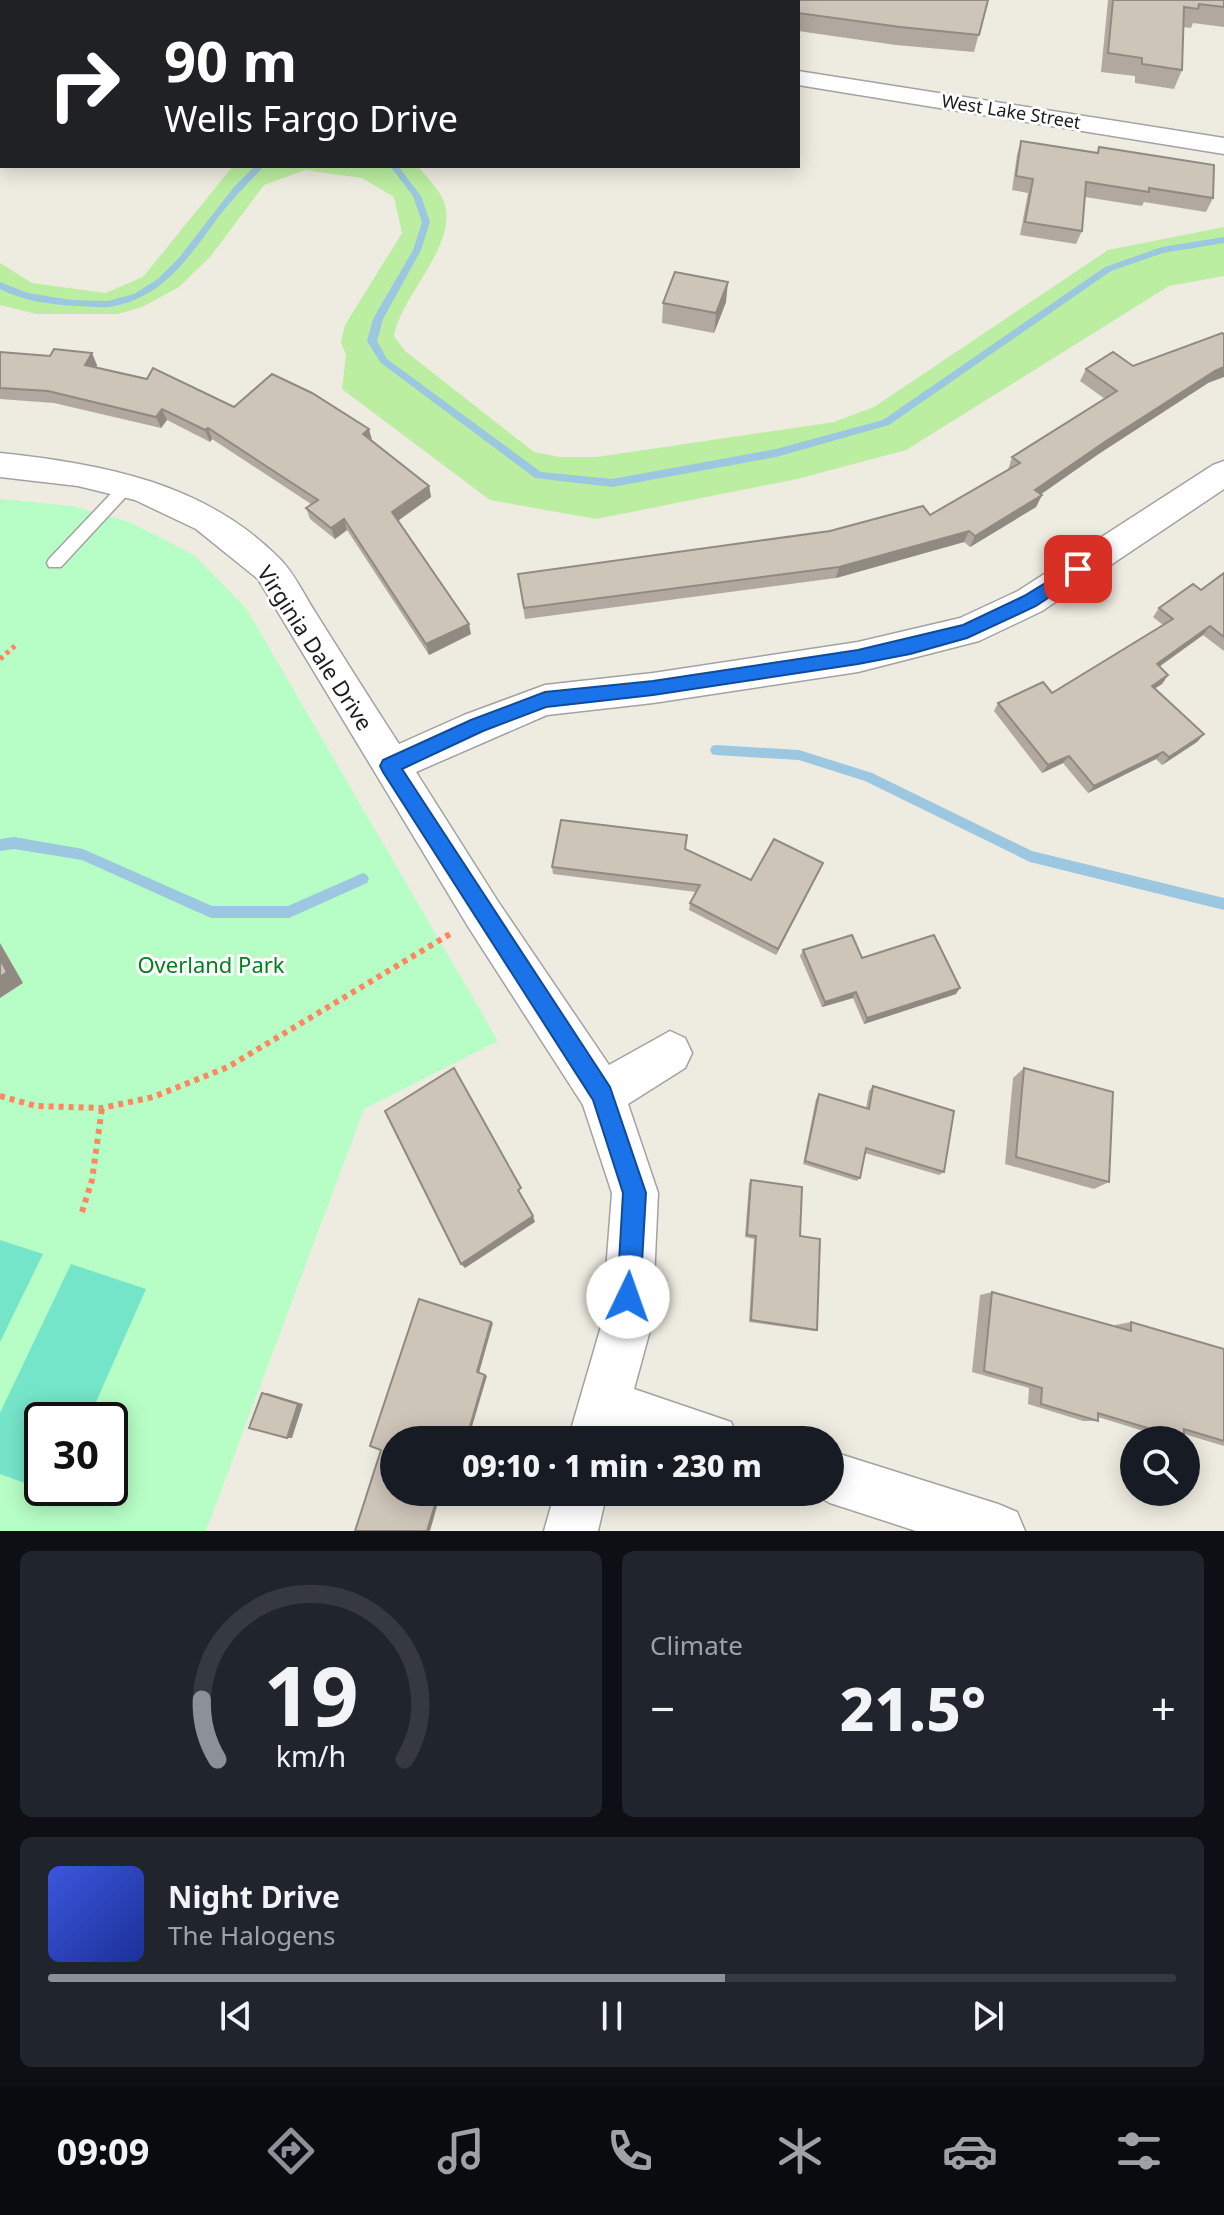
<!DOCTYPE html>
<html lang="en">
<head>
<meta charset="utf-8">
<style>
	body { margin:0; font-family:"Noto Sans",sans-serif; background:#20242c; color:#f1f3f6; height:100vh; display:flex; flex-direction:column; font-size:30px; white-space:nowrap }
	* { box-sizing:border-box; margin:0 }
	p { font-size:26px; color:#9ea1a6 }
	.icon { flex:none; width:44px; height:44px; fill:none; stroke:currentColor; stroke-width:2; stroke-linecap:round; stroke-linejoin:round }
	.map { position:relative; height:1531px; overflow:hidden }
	.panel { display:flex; flex-direction:column; gap:20px; padding:20px; background:#0d0f14; flex:1 }
	.panel>* { flex:none }
	.hud { position:absolute; left:0px; top:0px; width:800px; height:168px; box-shadow:0 4px 20px #0003; background:#202124; color:#fff; overflow:hidden }
	.buttons { position:absolute; left:1120px; top:1426px; display:grid; gap:16px }
	.buttons a { display:grid; place-items:center; width:80px; height:80px; border-radius:50%; background:#171b24; box-shadow:0 4px 20px #0003; font-size:40px }
	.speed { position:absolute; left:24px; top:1402px; display:flex; gap:16px; font-size:40px; font-weight:700; text-align:center }
	.speed>* { display:grid; place-content:center; width:104px; height:104px; border-radius:50%; background:#171b24; box-shadow:0 4px 20px #0003; line-height:1 }
	.speed .limit { border:4px solid #111; border-radius:12px; background:#fff; color:#111 }
	.pin { position:absolute; display:grid; place-items:center; width:68px; height:68px; color:#fff; margin:-34px; border-radius:16px; box-shadow:0 4px 12px #0006 }
	.me { position:absolute; width:88px; margin:-44px; rotate:3deg; stroke-linejoin:round; filter:drop-shadow(0 0 6px #0008) }
	.turn { display:flex; align-items:center; gap:28px; height:168px; padding:0 32px; font-size:36px }
	.turn .icon { width:104px; height:104px; stroke-width:2.5 }
	.turn b { display:block; font-size:56px; line-height:68px }
	.big { font-size:60px; font-weight:800; line-height:1.1 }
	.panel .tile { flex:1; display:flex; flex-direction:column; justify-content:center; gap:12px; min-width:0; padding:0 28px; border-radius:12px; background:#20242c }
	.panel .dial { align-items:center; gap:0 }
	.dial svg { height:208px; overflow:visible; fill:none; stroke:#363941; stroke-width:7; stroke-linecap:round; text-anchor:middle }
	.dial text { fill:#f1f3f6; stroke:none }
	.song { display:flex; align-items:center; gap:24px }
	.cover { width:96px; height:96px; border-radius:12px; background:linear-gradient(135deg,hsl(230 70% 55%),hsl(230 70% 35%)) }
	.played { height:8px; border-radius:4px; background:linear-gradient(90deg,#8c9099 60%,#363941 60%) }
	.keys { display:flex; justify-content:space-around; direction:ltr }
	.heat { display:flex; justify-content:space-between; align-items:center; font-size:44px; direction:ltr }
	.panel .tiles { flex:1; display:grid; gap:20px; grid-template-columns:1fr 1fr }
	.tile:last-child { grid-column:span 2 }
	.trip { position:absolute; left:380px; top:1426px; width:464px; height:80px; border-radius:40px; background:#171b24; box-shadow:0 4px 20px #0003; font-weight:800; line-height:80px; text-align:center }
	.dock { display:flex; height:128px; justify-content:space-around; align-items:center; background:#090b0e; color:#9ea1a6 }
	.dock .icon { width:56px; height:56px }
	.dock .active { color:#8c9099 }
	.dock b { font-size:36px; color:#f1f3f6 }
	.map>svg:first-child { display:block }
	.grass { fill:#bbeea0 }
	.park { fill:#b7fec6; fill-rule:evenodd }
	.pitch { fill:#75e5ca }
	.lines { fill:none; stroke-linecap:round; stroke-linejoin:round }
	.stream { fill:#9bc7e0; fill-rule:evenodd }
	.lane-casing { stroke:#a2a2a2; stroke-width:3 }
	.street-casing { stroke:#a2a2a2; stroke-width:3 }
	.path-far1 { stroke:#ff8660; stroke-width:5; stroke-dasharray:4 4; stroke-linecap:butt }
	.path { stroke:#ff8660; stroke-width:6; stroke-dasharray:5 5; stroke-linecap:butt }
	.lane { fill:#fff; fill-rule:evenodd }
	.street { fill:#fff; fill-rule:evenodd }
	.wall { fill:#b1a99f }
	.shaded-wall { fill:#908a82 }
	.building { fill:#cec5b9; stroke:#908a82; stroke-width:2 }
	.route { fill:#1a73e8; stroke:#114b97; stroke-width:2 }
	.labels { text-anchor:middle; stroke-width:6; stroke-linejoin:round; paint-order:stroke }
	.far-street-label { font-size:18px; fill:#1b1b1b; stroke:#fff }
	.street-label { font-size:22px; fill:#1b1b1b; stroke:#fff }
	.park-label { font-size:22px; fill:#02811e; stroke:#fff }
</style>
</head>
<body>
<div class="map">
<svg width="1224" height="1531" viewBox="0 0 1224 1531">
	<rect width="100%" height="100%" fill="#eeebe0"/>
	<!-- grass -->
	<path class="grass" d="M 233,166 L 418,166 C 426,177 440,190 444,202 C 459,244 401,295 394,336 L 405,351 L 534,452 L 560,457 L 597,457 L 834,422 L 874,407 L 1108,250 L 1224,227 L 1224,276 L 1169,286 L 906,450 L 797,479 L 596,519 L 490,500 L 342,389 L 346,355 L 341,342 L 345,325 L 402,233 L 394,197 L 362,178 L 305,170 L 264,185 L 210,257 L 179,287 L 142,307 L 118,314 L 36,314 L 0,305 L 0,263 L 32,283 L 105,293 L 143,277 Z"/>
	<!-- park -->
	<path class="park" d="M 0,499 L 72,506 L 130,522 L 194,555 L 246,608 L 498,1041 L 364,1109 L 206,1531 L 0,1531 ZM 42,1420 L 110,1420 L 110,1488 L 42,1488 Z"/>
	<!-- pitch -->
	<g class="pitch">
		<path d="M 0,1240 L 43,1254 L 0,1342 Z"/>
		<path d="M 71,1264 L 146,1289 L 88,1420 L 42,1420 L 42,1488 L 58,1488 L 55,1494 L 0,1474 L 0,1413 Z"/>
	</g>
	<g class="lines">
		<!-- stream -->
		<g class="stream">
			<path d="M 255,166 L 264,166 C 249,183 233,198 219,216 C 190,256 162,300 108,307 C 99,308 87,306 78,306 C 52,305 23,301 0,289 L 0,282 L 28,293 L 71,300 L 108,301 L 134,294 L 158,279 L 178,259 L 234,187 Z"/>
			<path d="M 390,166 L 398,166 L 421,196 L 430,222 L 421,250 L 383,319 L 377,341 L 387,359 L 541,472 L 612,479 L 776,449 L 883,420 L 1105,267 L 1162,247 L 1224,237 L 1224,243 L 1163,253 L 1111,271 L 889,425 L 776,457 L 612,487 L 535,478 L 381,363 L 367,341 L 373,319 L 413,250 L 422,222 L 413,196 Z"/>
			<path d="M 716,745 L 799,750 L 872,773 L 1032,851 L 1224,898 L 1224,910 L 1030,862 L 865,781 L 799,760 L 716,755 L 712,754 L 710,750 L 712,746 Z"/>
			<path d="M 14,837 L 83,849 L 212,906 L 288,906 L 363,873 L 367,875 L 369,879 L 367,883 L 289,918 L 211,918 L 82,860 L 14,849 L 0,851 L 0,839 Z"/>
		</g>
		<!-- lane casing -->
		<g class="lane-casing">
			<path id="lane" d="M 129,478 L 134,480 L 134,488 L 61,567 L 49,567 L 47,563 L 49,559 L 124,480 Z"/>
		</g>
		<!-- street casing -->
		<g class="street-casing">
			<g id="street">
				<path d="M 288,0 L 321,0 L 322,2 L 289,2 Z"/>
				<path d="M 798,71 L 1224,138 L 1224,154 L 798,85 Z"/>
				<path d="M 0,453 C 102,464 204,482 280,559 C 295,574 305,597 317,615 C 344,658 371,701 399,744 L 464,715 L 545,685 L 653,673 L 858,642 L 960,618 L 1018,591 L 1213,465 L 1224,461 L 1224,489 L 1042,611 L 979,641 L 858,672 L 653,703 L 547,715 L 416,772 L 497,900 L 609,1065 L 670,1031 L 685,1038 L 692,1053 L 685,1068 L 628,1104 L 658,1193 L 652,1323 L 634,1389 L 731,1422 L 739,1440 L 635,1440 L 621,1435 L 620,1440 L 568,1440 L 602,1323 L 612,1193 L 583,1105 L 469,928 L 258,579 L 196,529 L 135,500 L 78,486 L 0,477 Z"/>
				<path d="M 830,1451 L 998,1504 L 1017,1512 L 1025,1531 L 916,1531 L 830,1503 L 810,1492 L 830,1492 Z"/>
				<path d="M 555,1492 L 607,1492 L 598,1531 L 544,1531 Z"/>
			</g>
		</g>
		<!-- path-far1 -->
		<path class="path-far1" d="M 0,659 L 16,645"/>
		<!-- path -->
		<g class="path">
			<path d="M 0,1096 L 36,1106 L 102,1108 L 153,1097 L 228,1067 L 450,934"/>
			<path d="M 82,1212 L 92,1180 L 102,1108"/>
		</g>
		<!-- lane -->
		<use href="#lane" class="lane"/>
		<!-- street -->
		<use href="#street" class="street"/>
	</g>
	<!-- wall -->
	<g class="wall">
		<path d="M 499,0 L 540,0 L 539,2 L 499,2 Z"/>
		<path d="M 660,0 L 988,0 L 974,52 L 896,45 L 798,31 L 798,2 L 660,2 Z"/>
		<path d="M 1108,0 L 1224,0 L 1224,27 L 1193,23 L 1191,28 L 1183,27 L 1182,70 L 1174,89 L 1135,83 L 1135,76 L 1101,72 Z"/>
		<path d="M 1021,141 L 1097,153 L 1099,147 L 1213,198 L 1206,212 L 1144,202 L 1142,206 L 1085,197 L 1082,231 L 1076,244 L 1020,235 L 1028,193 L 1012,190 L 1017,155 Z"/>
		<path d="M 726,302 L 714,333 L 662,323 L 663,303 Z"/>
		<path d="M 0,352 L 97,365 L 96,368 L 234,407 L 372,440 L 429,486 L 431,497 L 398,520 L 471,634 L 429,655 L 347,530 L 335,539 L 310,519 L 306,508 L 311,504 L 212,439 L 210,442 L 167,420 L 161,428 L 54,403 L 0,399 Z"/>
		<path d="M 1133,366 L 1208,383 L 1100,453 L 1040,494 L 1042,495 L 1036,507 L 970,547 L 964,542 L 836,578 L 525,619 L 518,574 L 830,531 L 930,515 L 1008,470 L 1012,457 L 1105,399 L 1080,381 L 1086,369 Z"/>
		<path d="M 1224,573 L 1224,651 L 1203,635 L 1159,667 L 1168,675 L 1162,684 L 1155,688 L 1204,734 L 1197,742 L 1162,765 L 1156,759 L 1088,793 L 1063,763 L 1042,773 L 994,711 L 998,703 L 1052,693 L 1163,625 L 1153,617 L 1159,608 L 1201,590 Z"/>
		<path d="M 552,867 L 751,880 L 820,870 L 776,955 L 689,910 L 690,903 L 696,892 L 553,874 Z"/>
		<path d="M 803,950 L 862,958 L 956,994 L 864,1024 L 853,998 L 822,1007 L 800,956 Z"/>
		<path d="M 1024,1068 L 1109,1182 L 1094,1189 L 1005,1164 L 1013,1078 Z"/>
		<path d="M 873,1086 L 944,1172 L 939,1175 L 865,1153 L 860,1178 L 857,1181 L 803,1164 L 816,1099 L 819,1094 L 866,1108 L 869,1091 Z"/>
		<path d="M 751,1180 L 800,1236 L 817,1330 L 814,1331 L 749,1322 L 754,1239 L 745,1237 L 749,1183 Z"/>
		<path d="M 992,1292 L 1115,1327 L 1115,1325 L 1131,1322 L 1224,1349 L 1224,1446 L 1184,1434 L 1184,1439 L 1166,1438 L 1098,1417 L 1098,1421 L 1083,1421 L 1028,1404 L 1029,1388 L 972,1372 L 980,1295 Z"/>
	</g>
	<!-- shaded-wall -->
	<g class="shaded-wall">
		<path d="M 728,282 L 726,302 L 714,333 L 716,313 Z"/>
		<path d="M 92,353 L 97,365 L 91,377 L 85,365 Z"/>
		<path d="M 1224,367 L 1224,377 L 1208,383 L 1100,453 L 1030,502 L 1035,490 L 1106,441 L 1215,371 Z"/>
		<path d="M 162,409 L 167,420 L 161,428 L 156,417 Z"/>
		<path d="M 208,428 L 212,439 L 210,442 L 205,430 Z"/>
		<path d="M 369,429 L 372,440 L 363,434 Z"/>
		<path d="M 429,486 L 431,497 L 395,523 L 392,512 Z"/>
		<path d="M 1042,495 L 1036,507 L 970,547 L 975,536 Z"/>
		<path d="M 344,519 L 347,530 L 335,539 L 331,528 Z"/>
		<path d="M 969,531 L 964,542 L 836,578 L 839,567 Z"/>
		<path d="M 469,624 L 471,634 L 429,655 L 426,644 Z"/>
		<path d="M 1210,626 L 1203,635 L 1150,673 L 1157,664 Z"/>
		<path d="M 1168,675 L 1162,684 L 1146,694 L 1152,686 Z"/>
		<path d="M 1204,734 L 1197,742 L 1162,765 L 1169,757 Z"/>
		<path d="M 1163,752 L 1156,759 L 1088,793 L 1094,786 Z"/>
		<path d="M 1069,756 L 1063,763 L 1042,773 L 1048,765 Z"/>
		<path d="M 823,863 L 820,870 L 776,955 L 778,949 Z"/>
		<path d="M 0,943 L 23,983 L 0,998 Z"/>
		<path d="M 960,988 L 956,994 L 864,1024 L 867,1018 Z"/>
		<path d="M 856,992 L 853,998 L 822,1007 L 825,1002 Z"/>
		<path d="M 533,1216 L 535,1222 L 465,1268 L 461,1264 Z"/>
		<path d="M 491,1322 L 493,1323 L 479,1373 L 477,1372 Z"/>
		<path d="M 485,1375 L 487,1376 L 468,1440 L 466,1440 Z"/>
		<path d="M 262,1393 L 267,1393 L 303,1404 L 292,1438 L 287,1438 Z"/>
		<path d="M 439,1492 L 441,1492 L 430,1531 L 427,1531 Z"/>
	</g>
	<!-- building -->
	<g class="building">
		<path d="M 0,0 L 54,0 L 52,2 L 2,2 L 2,19 L 0,19 Z"/>
		<path d="M 705,0 L 988,0 L 979,35 L 900,27 L 798,13 L 798,2 L 719,2 Z"/>
		<path d="M 1113,0 L 1224,0 L 1224,7 L 1199,4 L 1198,9 L 1184,7 L 1182,70 L 1142,64 L 1142,58 L 1108,53 Z"/>
		<path d="M 1021,141 L 1098,153 L 1099,147 L 1214,165 L 1213,198 L 1149,188 L 1149,192 L 1086,182 L 1082,231 L 1025,222 L 1033,179 L 1016,176 Z"/>
		<path d="M 675,272 L 728,282 L 716,313 L 663,303 Z"/>
		<path d="M 1222,333 L 1224,334 L 1224,367 L 1215,371 L 1106,441 L 1035,490 L 1042,495 L 975,536 L 969,531 L 839,567 L 524,608 L 518,574 L 830,531 L 923,506 L 930,515 L 1020,463 L 1012,457 L 1117,391 L 1086,369 L 1113,352 L 1133,366 Z"/>
		<path d="M 54,349 L 92,353 L 85,365 L 147,379 L 153,368 L 234,407 L 272,374 L 312,393 L 369,429 L 363,434 L 429,486 L 392,512 L 469,624 L 426,644 L 344,519 L 331,528 L 306,508 L 318,500 L 208,428 L 205,430 L 162,409 L 156,417 L 48,391 L 0,388 L 0,352 L 50,356 Z"/>
		<path d="M 1224,573 L 1224,637 L 1210,626 L 1157,664 L 1168,675 L 1152,686 L 1204,734 L 1169,757 L 1163,752 L 1094,786 L 1069,756 L 1048,765 L 998,703 L 1043,682 L 1052,693 L 1173,619 L 1159,608 L 1193,584 L 1201,590 Z"/>
		<path d="M 561,820 L 687,835 L 685,849 L 751,880 L 774,839 L 823,863 L 778,949 L 690,903 L 700,885 L 552,867 Z"/>
		<path d="M 852,935 L 862,958 L 934,935 L 960,988 L 867,1018 L 856,992 L 825,1002 L 803,950 Z"/>
		<path d="M 0,959 L 7,972 L 0,977 Z"/>
		<path d="M 454,1068 L 521,1188 L 518,1190 L 533,1216 L 461,1264 L 385,1111 Z"/>
		<path d="M 1024,1068 L 1113,1092 L 1109,1182 L 1016,1157 Z"/>
		<path d="M 873,1086 L 954,1111 L 944,1172 L 866,1148 L 860,1178 L 805,1161 L 819,1094 L 869,1109 Z"/>
		<path d="M 751,1180 L 802,1187 L 800,1236 L 820,1239 L 817,1330 L 751,1320 L 756,1236 L 747,1235 Z"/>
		<path d="M 992,1292 L 1131,1331 L 1131,1322 L 1224,1349 L 1224,1441 L 1184,1429 L 1184,1439 L 1098,1413 L 1098,1421 L 1041,1404 L 1042,1388 L 984,1371 Z"/>
		<path d="M 419,1299 L 491,1322 L 477,1372 L 485,1375 L 466,1440 L 394,1440 L 394,1492 L 439,1492 L 427,1531 L 355,1531 L 381,1450 L 370,1446 Z"/>
		<path d="M 262,1393 L 298,1404 L 287,1438 L 249,1428 Z"/>
	</g>
	<!-- route -->
	<path class="route" d="M 1078,563 L 1084,565 L 1084,574 L 1036,606 L 967,638 L 910,654 L 858,664 L 653,695 L 546,707 L 483,731 L 402,769 L 610,1087 L 646,1193 L 640,1297 L 637,1305 L 628,1309 L 620,1305 L 617,1297 L 623,1193 L 593,1100 L 383,772 L 380,766 L 383,760 L 471,720 L 545,692 L 653,681 L 858,650 L 963,625 L 1024,596 Z"/>
	<g class="labels">
		<!-- far-street labels -->
		<g class="far-street-label">
			<text transform="translate(1011 112) rotate(9)" y="6">West Lake Street</text>
		</g>
		<!-- street labels -->
		<g class="street-label">
			<text transform="translate(315 648) rotate(57)" y="8">Virginia Dale Drive</text>
		</g>
		<!-- park labels -->
		<g class="park-label">
			<text x="211" y="973">Overland Park</text>
		</g>
	</g>
</svg>
<div class="buttons">
<a><svg class="icon" aria-label="search" viewBox="0 0 24 24"><circle cx="10" cy="10" r="6"/><path d="M15 15l6 6"/></svg></a>
</div>
<div class="speed"><div class="limit">30</div></div>
<div class="pin" style="left:1078px;top:569px;background:#d93025"><svg class="icon" aria-label="arrive" viewBox="0 0 24 24"><path d="M6 21V4h12l-3 4 3 4H6"/></svg></div>
<svg class="me" style="left:628px;top:1297px" viewBox="-20 -20 40 40"><circle r="19" fill="#fff"/><path d="M0-13L10 11 0 6-10 11z" fill="#1a73e8"/></svg>
<div class="trip">09:10 · 1 min · 230 m</div>
<div class="hud">
<div class="turn"><svg class="icon" aria-label="right" viewBox="0 0 24 24"><path d="M7 20v-9h11M14 6l5 5-5 5"/></svg><div><b>90 m</b>Wells Fargo Drive</div></div>
</div>
</div>
<section class="panel">
<div class="tiles">
<div class="tile dial"><svg viewBox="0 0 100 80">
<path d="M14 69A42 42 0 1 1 86 69"/>
<path d="M14 69A42 42 0 0 1 8 46" stroke="#8c9099"/>
<text x="50" y="56" font-size="32" font-weight="700">19</text>
<text x="50" y="72" font-size="11">km/h</text>
</svg></div>
<div class="tile"><p>Climate</p>
<div class="heat"><a>−</a><b class="big">21.5°</b><a>+</a></div>
</div>
<div class="tile">
<div class="song"><i class="cover"></i><div><b>Night Drive</b><p>The Halogens</p></div></div>
<div class="played"></div>
<div class="keys"><svg class="icon" aria-label="previous" viewBox="0 0 24 24"><path d="M18 5L8 12l10 7zM5 5v14"/></svg><svg class="icon" aria-label="pause" viewBox="0 0 24 24"><path d="M8 5v14M16 5v14"/></svg><svg class="icon" aria-label="next" viewBox="0 0 24 24"><path d="M6 5l10 7-10 7zM19 5v14"/></svg></div>
</div>
</div>
</section>
<nav class="dock">
<b>09:09</b>
<svg class="icon active" aria-label="directions" viewBox="0 0 24 24"><path d="M12 3l9 9-9 9-9-9zM9 14v-3h6M13 9l2 2-2 2"/></svg>
<svg class="icon" aria-label="music" viewBox="0 0 24 24"><path d="M9 18V5l10-2v13"/><circle cx="6" cy="18" r="3"/><circle cx="16" cy="16" r="3"/></svg>
<svg class="icon" aria-label="phone" viewBox="0 0 24 24"><path d="M5 4h4l2 5-3 2q2 4 5 5l2-3 5 2v4C11 20 4 13 5 4z"/></svg>
<svg class="icon" aria-label="climate" viewBox="0 0 24 24"><path d="M12 3v18M4 7l16 10M4 17L20 7"/></svg>
<svg class="icon" aria-label="car" viewBox="0 0 24 24"><path d="M5 17H2v-5l4-1 3-4h7l3 4 3 1v5h-3M9 17h6M6 11h13"/><circle cx="7" cy="17" r="2"/><circle cx="17" cy="17" r="2"/></svg>
<svg class="icon" aria-label="filters" viewBox="0 0 24 24"><path d="M4 7h16M4 17h16"/><circle cx="9" cy="7" r="2"/><circle cx="15" cy="17" r="2"/></svg>
</nav>
</body>
</html>
